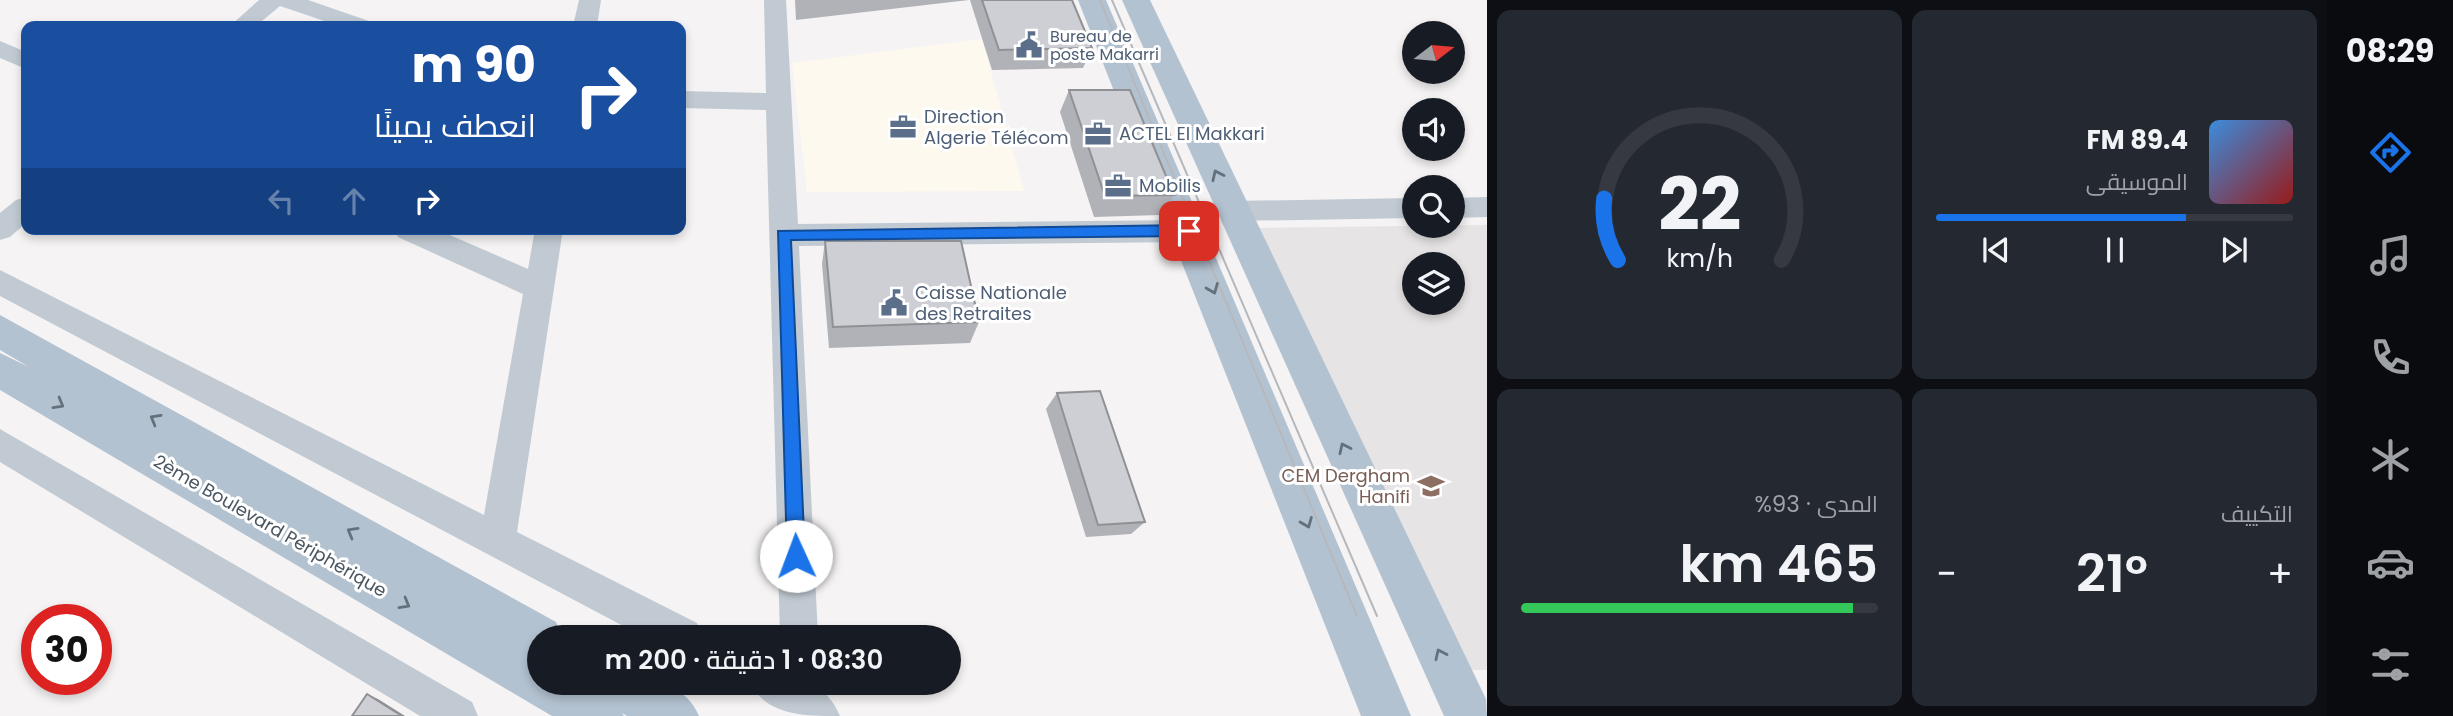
<!DOCTYPE html>
<html lang="ar">
<head>
<meta charset="utf-8">
<style>
	body { margin:0; font-family:Poppins,Cairo,sans-serif; background:#242831; color:#f1f3f6; direction:rtl; height:100vh; display:flex; flex-direction:column; font-size:26px; white-space:nowrap }
	* { box-sizing:border-box; margin:0 }
	p { font-size:23px; color:#9ea1a6 }
	.icon { flex:none; width:38px; height:38px; fill:none; stroke:currentColor; stroke-width:2; stroke-linecap:round; stroke-linejoin:round }
	.map { position:relative; flex:1; overflow:hidden; direction:ltr }
	.side { display:flex; flex-direction:column; gap:10px; padding:10px; background:#0d0f14; width:840px }
	.side>* { flex:none }
	.top-card { position:absolute; left:21px; top:21px; width:665px; height:214px; border-radius:14px; box-shadow:0 4px 10px #0003; direction:rtl; background:#1a4fa0; color:#fff; overflow:hidden }
	.needle { width:46px; rotate:74deg }
	.controls { position:absolute; left:1402px; top:21px; display:grid; gap:14px }
	.controls a { display:grid; place-items:center; width:63px; height:63px; border-radius:50%; background:#171b24; box-shadow:0 4px 10px #0003; font-size:35px }
	.speed { position:absolute; left:21px; top:604px; display:flex; gap:14px; font-size:35px; font-weight:700; text-align:center }
	.speed>* { display:grid; place-content:center; width:91px; height:91px; border-radius:50%; background:#171b24; box-shadow:0 4px 10px #0003; line-height:1 }
	.speed .limit { border:10px solid #d22; background:#fff; color:#111 }
	.pin { position:absolute; display:grid; place-items:center; width:60px; height:60px; color:#fff; margin:-30px; border-radius:14px; box-shadow:0 4px 10px #0006 }
	.me { position:absolute; width:77px; margin:-38px; rotate:358deg; stroke-linejoin:round; filter:drop-shadow(0 0 5px #0008) }
	.turn { display:flex; align-items:center; gap:24px; height:147px; padding:0 35px; font-size:32px }
	.turn .icon { width:91px; height:91px; stroke-width:2.5 }
	.turn b { display:block; font-size:49px; line-height:60px }
	.lanes { display:flex; align-items:center; height:66px; padding:0 35px; background:#0003; justify-content:center; gap:35px; direction:ltr }
	.lanes .off { opacity:.35 }
	.big { font-size:52px; font-weight:600; line-height:1.1 }
	.side .tile { flex:1; display:flex; flex-direction:column; justify-content:center; gap:10px; min-width:0; padding:0 24px; border-radius:14px; background:#242831 }
	.side .dial { align-items:center; gap:0 }
	.dial svg { height:182px; overflow:visible; fill:none; stroke:#363941; stroke-width:7; stroke-linecap:round; text-anchor:middle }
	.dial text { fill:#f1f3f6; stroke:none }
	.song { display:flex; align-items:center; gap:21px }
	.cover { width:84px; height:84px; border-radius:10px; background:linear-gradient(135deg,hsl(210 70% 55%),hsl(0 70% 35%)) }
	.played { height:7px; border-radius:4px; background:linear-gradient(90deg,#1a73e8 70%,#363941 70%) }
	.keys { display:flex; justify-content:space-around; direction:ltr }
	.heat { display:flex; justify-content:space-between; align-items:center; font-size:38px; direction:ltr }
	.charge { height:10px; border-radius:5px; background:linear-gradient(90deg,#34c759 93%,#363941 0) }
	.side .tiles { flex:1; display:grid; gap:10px; grid-template-columns:repeat(2,1fr) }
	.trip { position:absolute; left:527px; top:625px; width:434px; height:70px; border-radius:35px; background:#171b24; box-shadow:0 4px 10px #0003; font-weight:600; line-height:70px; text-align:center; direction:rtl }
	main { display:flex; flex:1; min-height:0 }
	.tab-bar { display:flex; flex-direction:column; width:126px; justify-content:space-around; align-items:center; background:#090b0e; color:#9ea1a6 }
	.tab-bar .icon { width:49px; height:49px }
	.tab-bar .active { color:#1a73e8 }
	.tab-bar b { font-size:32px; color:#f1f3f6 }
	.map>svg:first-child { display:block }
	.commercial { fill:#fdf9ef }
	.education { fill:#e6e4e5; fill-rule:evenodd }
	.lines { fill:none; stroke-linecap:round; stroke-linejoin:round }
	.minor { fill:#c1cad2; fill-rule:evenodd }
	.major { fill:#b3c2d1; fill-rule:evenodd }
	.tram { stroke:#b5b8bd; stroke-width:2 }
	.wall { fill:#b0b2b7 }
	.shaded-wall { fill:#909195 }
	.building { fill:#cdcfd5; stroke:#909195; stroke-width:2 }
	.oneway { stroke:#64717d }
	.route { fill:#1a73e8; stroke:#114b97; stroke-width:2 }
	.labels { text-anchor:middle; stroke-width:6; stroke-linejoin:round; paint-order:stroke }
	.far-service-label { font-size:16px; fill:#4e5e75; stroke:#fff; text-anchor:start }
	.service-label { font-size:18px; fill:#4e5e75; stroke:#fff; text-anchor:start }
	.education-label { font-size:18px; fill:#785e54; stroke:#fff; text-anchor:end }
	.street-label { font-size:18px; fill:#4a5661; stroke:#fff }
</style>
</head>
<body>
<main>
<nav class="tab-bar">
<b>08:29</b>
<svg class="icon active" aria-label="directions" viewBox="0 0 24 24"><path d="M12 3l9 9-9 9-9-9zM9 14v-3h6M13 9l2 2-2 2"/></svg>
<svg class="icon" aria-label="music" viewBox="0 0 24 24"><path d="M9 18V5l10-2v13"/><circle cx="6" cy="18" r="3"/><circle cx="16" cy="16" r="3"/></svg>
<svg class="icon" aria-label="phone" viewBox="0 0 24 24"><path d="M5 4h4l2 5-3 2q2 4 5 5l2-3 5 2v4C11 20 4 13 5 4z"/></svg>
<svg class="icon" aria-label="climate" viewBox="0 0 24 24"><path d="M12 3v18M4 7l16 10M4 17L20 7"/></svg>
<svg class="icon" aria-label="car" viewBox="0 0 24 24"><path d="M5 17H2v-5l4-1 3-4h7l3 4 3 1v5h-3M9 17h6M6 11h13"/><circle cx="7" cy="17" r="2"/><circle cx="17" cy="17" r="2"/></svg>
<svg class="icon" aria-label="filters" viewBox="0 0 24 24"><path d="M4 7h16M4 17h16"/><circle cx="9" cy="7" r="2"/><circle cx="15" cy="17" r="2"/></svg>
</nav>
<section class="side">
<div class="tiles">
<div class="tile">
<div class="song"><i class="cover"></i><div><b>89.4 FM</b><p>الموسيقى</p></div></div>
<div class="played"></div>
<div class="keys"><svg class="icon" aria-label="previous" viewBox="0 0 24 24"><path d="M18 5L8 12l10 7zM5 5v14"/></svg><svg class="icon" aria-label="pause" viewBox="0 0 24 24"><path d="M8 5v14M16 5v14"/></svg><svg class="icon" aria-label="next" viewBox="0 0 24 24"><path d="M6 5l10 7-10 7zM19 5v14"/></svg></div>
</div>
<div class="tile dial"><svg viewBox="0 0 100 80">
<path d="M14 69A42 42 0 1 1 86 69"/>
<path d="M14 69A42 42 0 0 1 8 42" stroke="#1a73e8"/>
<text x="50" y="56" font-size="32" font-weight="700">22</text>
<text x="50" y="72" font-size="11">km/h</text>
</svg></div>
<div class="tile"><p>التكييف</p>
<div class="heat"><a>−</a><b class="big">21°</b><a>+</a></div>
</div>
<div class="tile"><p>المدى · 93%</p><b class="big">465 km</b><div class="charge"></div></div>
</div>
</section>
<div class="map">
<svg width="1487" height="716" viewBox="0 0 1487 716">
	<rect width="100%" height="100%" fill="#f5f3f3"/>
	<!-- commercial -->
	<path class="commercial" d="M 982,39 L 1024,191 L 807,192 L 792,63 Z"/>
	<!-- education -->
	<path class="education" d="M 1487,225 L 1487,670 L 1461,670 L 1256,228 ZM 1414,264 L 1452,264 L 1452,303 L 1414,303 Z"/>
	<g class="lines">
		<!-- minor -->
		<g class="minor">
			<path d="M 259,0 L 308,0 L 369,21 L 373,26 L 339,26 L 280,6 L 256,26 L 230,26 Z"/>
			<path d="M 579,0 L 601,0 L 597,26 L 573,26 Z"/>
			<path d="M 764,0 L 786,0 L 798,224 L 1189,220 L 1199,223 L 1203,231 L 1199,239 L 1189,242 L 799,246 L 818,637 L 780,637 L 766,110 L 681,108 L 681,91 L 766,93 Z"/>
			<path d="M 0,41 L 26,52 L 26,69 L 0,58 Z"/>
			<path d="M 26,197 L 26,223 L 10,237 L 0,240 L 0,213 L 16,200 Z"/>
			<path d="M 1487,197 L 1487,217 L 1452,218 L 1452,198 Z"/>
			<path d="M 1414,198 L 1414,218 L 1234,221 L 1224,218 L 1220,211 L 1224,204 L 1234,201 Z"/>
			<path d="M 394,229 L 436,229 L 528,269 L 535,229 L 563,229 L 517,532 L 697,623 L 702,637 L 644,637 L 0,296 L 0,270 L 484,515 L 523,294 L 398,237 Z"/>
			<path d="M 0,429 L 472,702 L 478,716 L 420,716 L 0,462 Z"/>
			<path d="M 750,682 C 789,682 822,673 840,716 C 807,716 765,716 750,682 Z"/>
		</g>
		<!-- major -->
		<g class="major">
			<path d="M 1078,0 L 1106,0 L 1411,716 L 1361,716 Z"/>
			<path d="M 1122,0 L 1150,0 L 1486,699 L 1487,716 L 1444,716 Z"/>
			<path d="M 0,315 L 556,622 L 562,637 L 539,637 L 539,682 L 588,682 L 593,685 L 592,682 C 633,682 680,672 699,716 L 627,716 L 622,713 L 624,716 L 552,716 L 0,390 L 0,353 L 29,367 L 0,350 Z"/>
		</g>
		<!-- tram -->
		<g class="tram">
			<path d="M 1100,0 L 1357,616"/>
			<path d="M 1112,0 L 1377,616"/>
		</g>
	</g>
	<!-- wall -->
	<g class="wall">
		<path d="M 795,0 L 969,0 L 796,20 Z"/>
		<path d="M 970,0 L 1072,0 L 1092,48 L 1083,68 L 992,70 Z"/>
		<path d="M 1069,90 L 1174,195 L 1160,215 L 1094,217 L 1060,112 Z"/>
		<path d="M 825,241 L 979,322 L 970,343 L 829,348 L 822,264 Z"/>
		<path d="M 1057,393 L 1145,522 L 1131,534 L 1086,537 L 1046,409 Z"/>
	</g>
	<!-- shaded-wall -->
	<path class="shaded-wall" d="M 367,694 L 378,699 L 405,716 L 402,716 Z"/>
	<!-- building -->
	<g class="building">
		<path d="M 982,0 L 1072,0 L 1092,48 L 999,50 Z"/>
		<path d="M 1069,90 L 1130,90 L 1174,195 L 1105,196 Z"/>
		<path d="M 825,241 L 961,241 L 979,322 L 833,327 Z"/>
		<path d="M 1100,391 L 1145,522 L 1098,525 L 1057,393 Z"/>
		<path d="M 367,694 L 402,716 L 352,716 Z"/>
	</g>
	<!-- one-way arrows -->
	<defs><path id="oneway-chevron" d="M-2-3.5L2.5 0L-2 3.5" fill="none" stroke-width="1.6" stroke-linecap="round" stroke-linejoin="round" transform="scale(1.75)"/></defs>
	<g class="oneway">
		<use href="#oneway-chevron" transform="translate(1217 175) rotate(-115)"/>
		<use href="#oneway-chevron" transform="translate(1213 289) rotate(68)"/>
		<use href="#oneway-chevron" transform="translate(59 404) rotate(30)"/>
		<use href="#oneway-chevron" transform="translate(155 419) rotate(-150)"/>
		<use href="#oneway-chevron" transform="translate(1344 448) rotate(-115)"/>
		<use href="#oneway-chevron" transform="translate(1307 523) rotate(68)"/>
		<use href="#oneway-chevron" transform="translate(352 532) rotate(-150)"/>
		<use href="#oneway-chevron" transform="translate(405 604) rotate(30)"/>
		<use href="#oneway-chevron" transform="translate(1440 654) rotate(-115)"/>
	</g>
	<!-- route -->
	<path class="route" d="M 1189,225 L 1196,231 L 1189,236 L 791,240 L 805,556 L 802,563 L 796,565 L 789,563 L 787,556 L 778,231 Z"/>
	<!-- icons -->
	<defs>
		<g id="civic-bare" transform="scale(2.1)"><path d="M-.6-6.5H3V-4.5H.6V-3L4-1V1h2V6H-6V1h2V-1L-.6-3ZM-1.2 2.5V6h2.4V2.5Z" fill="#5c6f8a" stroke="#fff" stroke-width="2.5" paint-order="stroke"/></g>
		<g id="office-bare" transform="scale(2.1)"><path d="M-6-3h4V-5.5h4V-3h4V5H-6ZM-1-4.5V-3h2v-1.5ZM-6 0V1H6V0Z" fill="#5c6f8a" stroke="#fff" stroke-width="2.5" paint-order="stroke"/></g>
		<g id="school-bare" transform="scale(2.1)"><path d="M0-5L7-2L0 1L-7-2ZM-4 1L0 2.5L4 1V4Q0 6-4 4Z" fill="#8d6e63" stroke="#fff" stroke-width="2.5" paint-order="stroke"/></g>
	</defs>
	<g fill-rule="evenodd">
		<use href="#civic-bare" x="1029" y="45"/>
		<use href="#office-bare" x="903" y="127"/>
		<use href="#office-bare" x="1098" y="134"/>
		<use href="#office-bare" x="1118" y="186"/>
		<use href="#civic-bare" x="894" y="303"/>
		<use href="#school-bare" x="1431" y="486"/>
	</g>
	<g class="labels">
		<!-- far-service labels -->
		<g class="far-service-label">
			<text x="1050" y="42">Bureau de<tspan x="1050" dy="18">poste Makarri</tspan></text>
		</g>
		<!-- service labels -->
		<g class="service-label">
			<text x="924" y="123">Direction<tspan x="924" dy="21">Algerie Télécom</tspan></text>
			<text x="1119" y="140">ACTEL El Makkari</text>
			<text x="1139" y="192">Mobilis</text>
			<text x="915" y="299">Caisse Nationale<tspan x="915" dy="21">des Retraites</tspan></text>
		</g>
		<!-- education labels -->
		<g class="education-label">
			<text x="1410" y="482">CEM Dergham<tspan x="1410" dy="21">Hanifi</tspan></text>
		</g>
		<!-- street labels -->
		<g class="street-label">
			<text transform="translate(270 526) rotate(30)" y="6">2ème Boulevard Périphérique</text>
		</g>
	</g>
</svg>
<div class="controls">
<a><svg class="needle" viewBox="-14 -14 28 28"><path d="M0-13l5 13h-10z" fill="#e53935"/><path d="M0 13l5-13h-10z" fill="#9ea1a6"/></svg></a>
<a><svg class="icon" aria-label="sound" viewBox="0 0 24 24"><path d="M4 9h4l5-4v14l-5-4H4zM17 9q2 3 0 6"/></svg></a>
<a><svg class="icon" aria-label="search" viewBox="0 0 24 24"><circle cx="10" cy="10" r="6"/><path d="M15 15l6 6"/></svg></a>
<a><svg class="icon" aria-label="layers" viewBox="0 0 24 24"><path d="M12 4l9 5-9 5-9-5zM3 14l9 5 9-5"/></svg></a>
</div>
<div class="speed"><div class="limit">30</div></div>
<div class="pin" style="left:1189px;top:231px;background:#d93025"><svg class="icon" aria-label="arrive" viewBox="0 0 24 24"><path d="M6 21V4h12l-3 4 3 4H6"/></svg></div>
<svg class="me" style="left:796px;top:556px" viewBox="-20 -20 40 40"><circle r="19" fill="#fff"/><path d="M0-13L10 11 0 6-10 11z" fill="#1a73e8"/></svg>
<div class="trip">08:30 · 1 دقيقة · 200 m</div>
<div class="top-card">
<div class="turn"><svg class="icon" aria-label="right" viewBox="0 0 24 24"><path d="M7 20v-9h11M14 6l5 5-5 5"/></svg><div><b>90 m</b>انعطف يمينًا</div></div>
<div class="lanes"><svg class="icon off" aria-label="left" viewBox="0 0 24 24"><path d="M17 20v-9H6M10 6l-5 5 5 5"/></svg><svg class="icon off" aria-label="ahead" viewBox="0 0 24 24"><path d="M12 20V5M6 11l6-6 6 6"/></svg><svg class="icon" aria-label="right" viewBox="0 0 24 24"><path d="M7 20v-9h11M14 6l5 5-5 5"/></svg></div>
</div>
</div>
</main>
</body>
</html>
